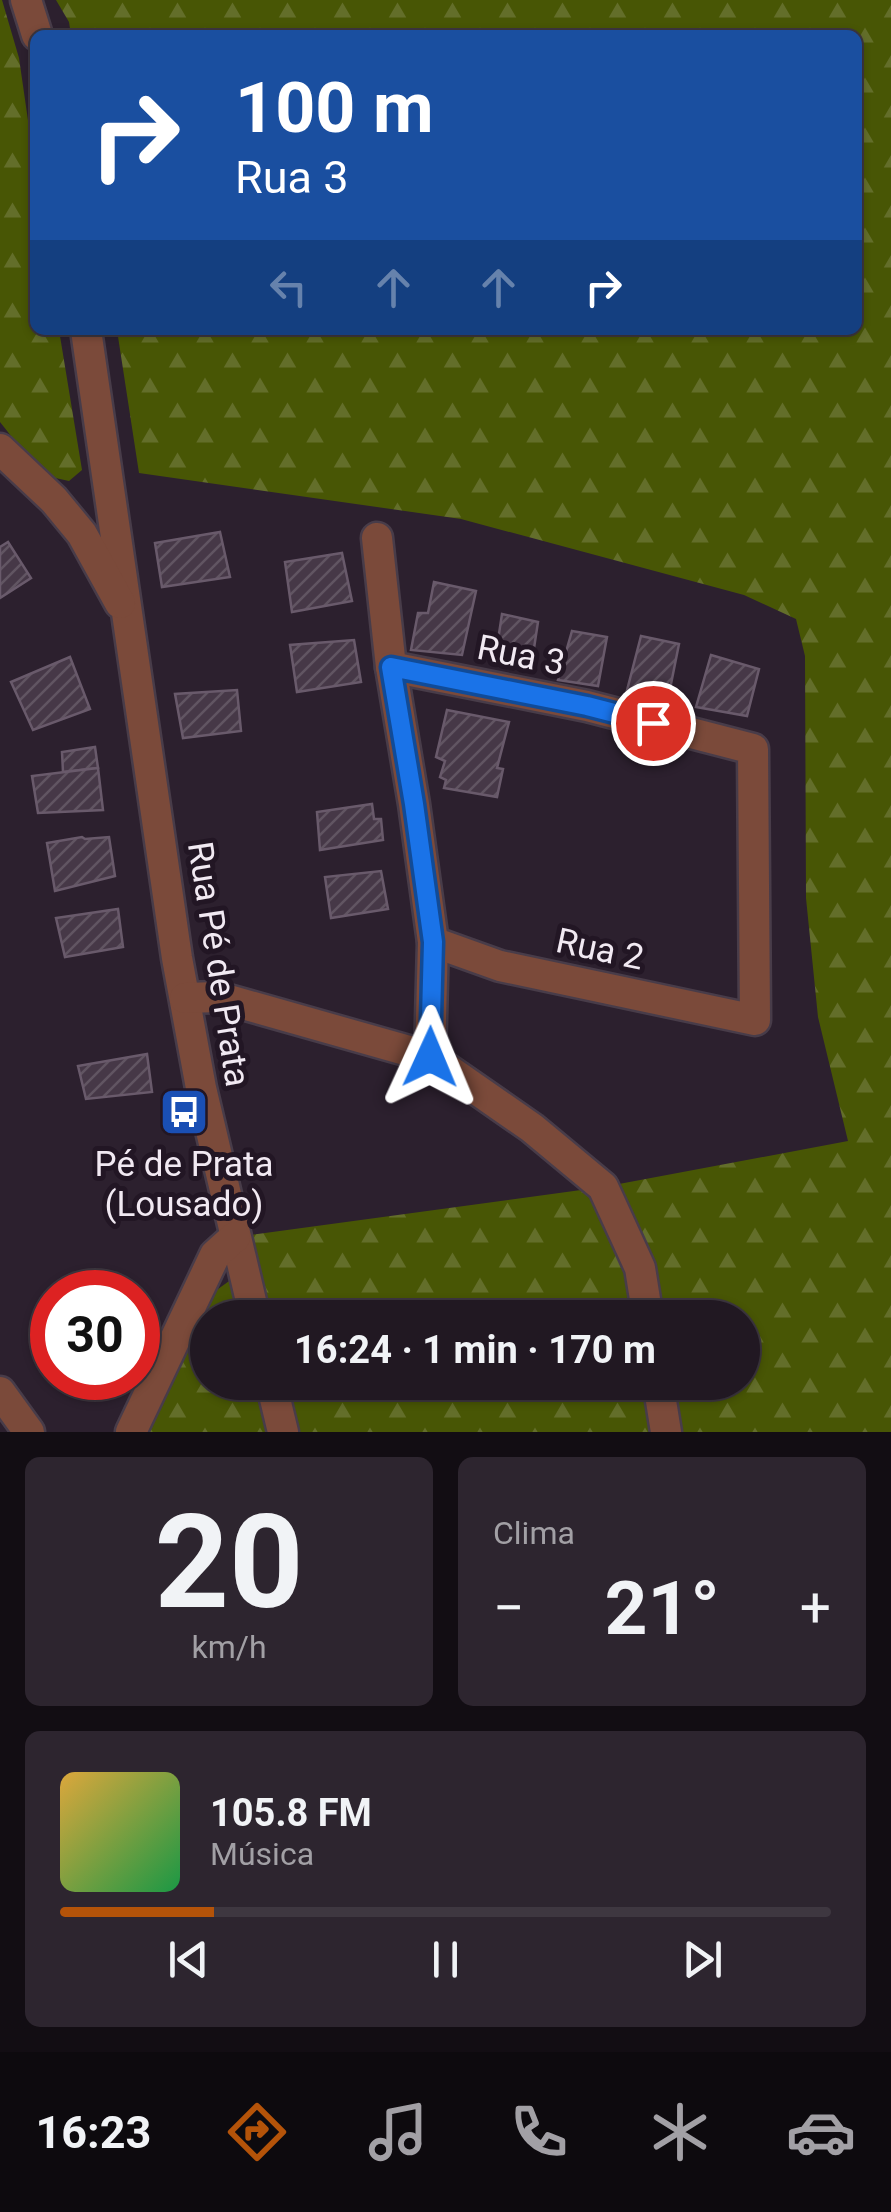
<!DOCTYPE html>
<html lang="pt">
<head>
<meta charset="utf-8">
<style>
	body { margin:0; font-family:Roboto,sans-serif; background:#2d252f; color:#f1f3f6; height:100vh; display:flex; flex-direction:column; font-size:38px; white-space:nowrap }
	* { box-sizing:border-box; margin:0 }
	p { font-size:32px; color:#a2a0a5 }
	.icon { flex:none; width:55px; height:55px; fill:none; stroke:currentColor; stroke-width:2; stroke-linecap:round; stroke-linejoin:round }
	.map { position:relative; height:1432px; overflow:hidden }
	.panel { display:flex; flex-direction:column; gap:25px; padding:25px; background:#120d13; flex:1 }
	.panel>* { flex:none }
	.hud { position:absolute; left:30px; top:30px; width:832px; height:305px; border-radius:15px; box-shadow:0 2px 8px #0004,0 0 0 2px #3e3740; background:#1a4fa0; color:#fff; overflow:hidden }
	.speed { position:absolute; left:30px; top:1270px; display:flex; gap:20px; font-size:50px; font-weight:700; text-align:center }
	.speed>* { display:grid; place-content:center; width:130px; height:130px; border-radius:50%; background:#211822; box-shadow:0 2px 8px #0004,0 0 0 2px #3e3740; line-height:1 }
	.speed .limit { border:15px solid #d22; background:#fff; color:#111 }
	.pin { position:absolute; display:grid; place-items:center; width:85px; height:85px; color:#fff; margin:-42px; border:5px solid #fff; border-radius:50%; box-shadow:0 2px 10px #0007 }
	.me { position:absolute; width:110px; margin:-55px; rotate:1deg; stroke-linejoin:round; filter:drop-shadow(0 0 8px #0008) }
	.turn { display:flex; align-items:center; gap:35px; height:210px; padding:0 40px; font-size:45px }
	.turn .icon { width:130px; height:130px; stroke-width:2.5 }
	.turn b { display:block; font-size:70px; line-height:85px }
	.lanes { display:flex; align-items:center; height:95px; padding:0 40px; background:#0003; justify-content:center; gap:50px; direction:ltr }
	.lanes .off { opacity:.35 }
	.big { font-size:75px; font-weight:700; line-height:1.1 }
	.panel .tile { flex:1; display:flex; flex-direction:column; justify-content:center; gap:15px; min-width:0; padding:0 35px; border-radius:15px; background:#2d252f }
	.panel .dial { align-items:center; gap:0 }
	.dial b { font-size:130px; line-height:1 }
	.song { display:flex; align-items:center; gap:30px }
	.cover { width:120px; height:120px; border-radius:15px; background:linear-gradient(135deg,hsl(40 70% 55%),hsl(140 70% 35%)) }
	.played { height:10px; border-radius:5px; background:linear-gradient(90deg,#b45309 20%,#3e3740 20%) }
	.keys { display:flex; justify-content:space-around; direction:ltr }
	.heat { display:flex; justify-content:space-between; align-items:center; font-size:55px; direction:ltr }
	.panel .tiles { flex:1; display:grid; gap:25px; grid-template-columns:1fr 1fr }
	.tile:last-child { grid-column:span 2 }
	.trip { position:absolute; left:190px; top:1300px; width:570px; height:100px; border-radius:50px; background:#211822; box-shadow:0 2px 8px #0004,0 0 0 2px #3e3740; font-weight:700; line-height:100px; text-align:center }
	.menu { display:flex; height:160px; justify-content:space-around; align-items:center; background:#0d0a0e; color:#a2a0a5 }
	.menu .icon { width:70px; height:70px }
	.menu .current { color:#b45309 }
	.menu b { font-size:45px; color:#f1f3f6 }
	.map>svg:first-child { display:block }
	.forest { fill:url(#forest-firs) }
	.building { fill:url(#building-hatch); stroke:#695a6b; stroke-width:2.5 }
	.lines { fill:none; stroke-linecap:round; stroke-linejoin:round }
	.minor-casing { stroke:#483c49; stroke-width:35 }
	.minor { stroke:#7b4a3a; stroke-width:30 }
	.route-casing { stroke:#114b97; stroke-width:25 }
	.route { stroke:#1a73e8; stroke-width:18 }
	.labels { text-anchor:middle; stroke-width:10; stroke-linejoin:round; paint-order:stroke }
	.street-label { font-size:35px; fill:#f1e9f2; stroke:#221624 }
	.poi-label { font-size:35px; fill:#f1e9f2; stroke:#221624 }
</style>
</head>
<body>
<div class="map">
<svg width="891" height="1432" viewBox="0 0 891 1432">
	<defs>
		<pattern id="forest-firs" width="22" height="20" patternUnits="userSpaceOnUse" patternTransform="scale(2.5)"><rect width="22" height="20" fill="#485605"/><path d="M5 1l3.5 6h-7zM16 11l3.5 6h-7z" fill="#636e2a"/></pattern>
		<pattern id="building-hatch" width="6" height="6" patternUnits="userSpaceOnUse" patternTransform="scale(2.5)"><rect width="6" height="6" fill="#463847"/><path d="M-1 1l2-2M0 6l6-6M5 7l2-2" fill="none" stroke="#615562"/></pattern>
	</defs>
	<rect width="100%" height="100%" fill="#2c202e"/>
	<!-- forest -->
	<g class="forest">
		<path d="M 0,0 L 2,0 L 19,58 L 35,169 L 35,330 L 59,330 L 82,470 L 69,481 L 42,475 L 0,422 Z"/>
		<path d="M 56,0 L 891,0 L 891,1432 L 284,1432 L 271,1383 L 742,1382 L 742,1318 L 255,1317 L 235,1237 L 603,1187 L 848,1141 L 818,1017 L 806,898 L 805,656 L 796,619 L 744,595 L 461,519 L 139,473 L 117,330 L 858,330 L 858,35 L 71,35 L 69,22 Z"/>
		<path d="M 232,1279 L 242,1317 L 208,1318 L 208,1382 L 258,1383 L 271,1432 L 131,1432 L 190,1309 Z"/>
	</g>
	<!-- building -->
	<g class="building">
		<path d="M 220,532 L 230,577 L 162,587 L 155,543 Z"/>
		<path d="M 8,542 L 31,578 L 0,598 L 0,547 Z"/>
		<path d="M 342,553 L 352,601 L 292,612 L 285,562 Z"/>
		<path d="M 434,582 L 476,591 L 462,655 L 411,650 L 418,613 L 428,613 Z"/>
		<path d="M 502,614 L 538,622 L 531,668 L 495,660 Z"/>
		<path d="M 572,631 L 607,637 L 598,686 L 558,680 Z"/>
		<path d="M 641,636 L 679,644 L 666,709 L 624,702 Z"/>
		<path d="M 354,640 L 361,682 L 297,692 L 290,645 Z"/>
		<path d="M 711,655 L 759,669 L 747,716 L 696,707 Z"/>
		<path d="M 70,657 L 90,709 L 33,730 L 11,682 Z"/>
		<path d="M 237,690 L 241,731 L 183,738 L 175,694 Z"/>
		<path d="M 447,710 L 509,722 L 497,768 L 503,769 L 497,797 L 444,788 L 446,780 L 440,777 L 445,761 L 436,757 Z"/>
		<path d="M 95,747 L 98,768 L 63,772 L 62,752 Z"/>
		<path d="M 98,768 L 103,810 L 38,813 L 32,776 Z"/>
		<path d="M 372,804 L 374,819 L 381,819 L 383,840 L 320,850 L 317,812 Z"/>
		<path d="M 82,837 L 85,839 L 109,837 L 115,876 L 55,891 L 47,843 Z"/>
		<path d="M 381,871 L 388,909 L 331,918 L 325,877 Z"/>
		<path d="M 118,909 L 123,947 L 65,957 L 56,918 Z"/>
		<path d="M 147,1054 L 152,1092 L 86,1099 L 78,1066 Z"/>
	</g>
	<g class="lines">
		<!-- minor casing -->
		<g class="minor-casing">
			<g id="minor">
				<path d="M 26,0 L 37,35"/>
				<path d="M 86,330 L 177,958 L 201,1088 L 255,1318"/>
				<path d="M 0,449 L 54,500 L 82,534 L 120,603"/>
				<path d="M 377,538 L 391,667 L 414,804 L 433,942 L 430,1057"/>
				<path d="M 391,667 L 587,706 L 753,749 L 755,1020 L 500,966 L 433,942"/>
				<path d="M 185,998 L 218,997 L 430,1057 L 532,1128 L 603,1187 L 640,1268 L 648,1318"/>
				<path d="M 271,1382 L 283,1432"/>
				<path d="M 658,1382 L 666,1432"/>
				<path d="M 0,1392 L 29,1432"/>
				<path d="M 131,1432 L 215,1255 L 235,1237"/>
			</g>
		</g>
		<!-- minor -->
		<use href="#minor" class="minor"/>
	</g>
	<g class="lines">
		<!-- route casing -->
		<g class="route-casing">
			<path id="route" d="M 430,1057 L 433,942 L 414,804 L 391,667 L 587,706 L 653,723"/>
		</g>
		<!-- route -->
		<use href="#route" class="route"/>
	</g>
	<!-- icons -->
	<defs>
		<g id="bus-square" transform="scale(2.5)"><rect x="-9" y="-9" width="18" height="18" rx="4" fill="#1a4fb4" stroke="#221624"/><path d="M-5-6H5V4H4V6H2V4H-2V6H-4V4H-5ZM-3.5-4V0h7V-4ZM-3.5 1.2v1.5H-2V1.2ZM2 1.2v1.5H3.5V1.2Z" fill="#fff"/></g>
	</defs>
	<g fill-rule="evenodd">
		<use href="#bus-square" x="184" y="1112"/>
	</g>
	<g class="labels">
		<!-- street labels -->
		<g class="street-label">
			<text transform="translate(521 655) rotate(11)" y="12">Rua 3</text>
			<text transform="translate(600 949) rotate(12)" y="12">Rua 2</text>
			<text transform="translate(219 964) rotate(81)" y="12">Rua Pé de Prata</text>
		</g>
		<!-- poi labels -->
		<g class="poi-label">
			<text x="184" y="1176">Pé de Prata<tspan x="184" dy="40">(Lousado)</tspan></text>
		</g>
	</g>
</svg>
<div class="speed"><div class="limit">30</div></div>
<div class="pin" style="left:653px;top:723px;background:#d93025"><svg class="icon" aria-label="arrive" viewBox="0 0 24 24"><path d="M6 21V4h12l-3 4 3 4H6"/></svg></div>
<svg class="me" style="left:430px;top:1057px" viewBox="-20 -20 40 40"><path d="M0-17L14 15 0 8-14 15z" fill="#1a73e8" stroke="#fff" stroke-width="4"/></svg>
<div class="trip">16:24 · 1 min · 170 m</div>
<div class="hud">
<div class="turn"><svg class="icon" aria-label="right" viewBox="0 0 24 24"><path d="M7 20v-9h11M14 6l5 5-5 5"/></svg><div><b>100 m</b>Rua 3</div></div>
<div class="lanes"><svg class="icon off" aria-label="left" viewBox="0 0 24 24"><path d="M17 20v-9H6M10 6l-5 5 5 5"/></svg><svg class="icon off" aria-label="ahead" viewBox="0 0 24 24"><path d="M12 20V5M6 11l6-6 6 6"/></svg><svg class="icon off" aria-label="ahead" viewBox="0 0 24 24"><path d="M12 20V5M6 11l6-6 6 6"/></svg><svg class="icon" aria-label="right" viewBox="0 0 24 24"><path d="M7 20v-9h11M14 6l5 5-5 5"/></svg></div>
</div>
</div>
<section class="panel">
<div class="tiles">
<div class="tile dial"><b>20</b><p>km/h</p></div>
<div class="tile"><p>Clima</p>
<div class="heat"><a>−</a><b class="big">21°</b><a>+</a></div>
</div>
<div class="tile">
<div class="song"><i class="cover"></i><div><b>105.8 FM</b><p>Música</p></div></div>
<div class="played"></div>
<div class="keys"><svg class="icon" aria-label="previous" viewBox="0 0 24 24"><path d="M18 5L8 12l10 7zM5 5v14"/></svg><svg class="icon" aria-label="pause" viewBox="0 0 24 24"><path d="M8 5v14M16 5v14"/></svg><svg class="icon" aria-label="next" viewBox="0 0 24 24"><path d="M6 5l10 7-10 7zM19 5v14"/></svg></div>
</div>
</div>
</section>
<nav class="menu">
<b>16:23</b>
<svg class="icon current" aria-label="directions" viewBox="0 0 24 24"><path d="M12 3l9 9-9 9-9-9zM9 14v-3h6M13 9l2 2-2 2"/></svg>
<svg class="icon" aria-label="music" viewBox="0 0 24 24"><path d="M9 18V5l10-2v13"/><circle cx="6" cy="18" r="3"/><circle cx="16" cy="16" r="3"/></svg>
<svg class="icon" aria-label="phone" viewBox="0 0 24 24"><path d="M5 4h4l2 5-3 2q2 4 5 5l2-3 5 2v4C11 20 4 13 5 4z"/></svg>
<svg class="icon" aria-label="climate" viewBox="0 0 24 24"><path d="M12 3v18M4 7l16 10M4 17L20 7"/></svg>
<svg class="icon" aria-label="car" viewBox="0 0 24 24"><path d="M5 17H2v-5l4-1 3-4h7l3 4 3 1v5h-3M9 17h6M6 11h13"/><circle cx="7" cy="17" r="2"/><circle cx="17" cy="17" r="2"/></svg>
</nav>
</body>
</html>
